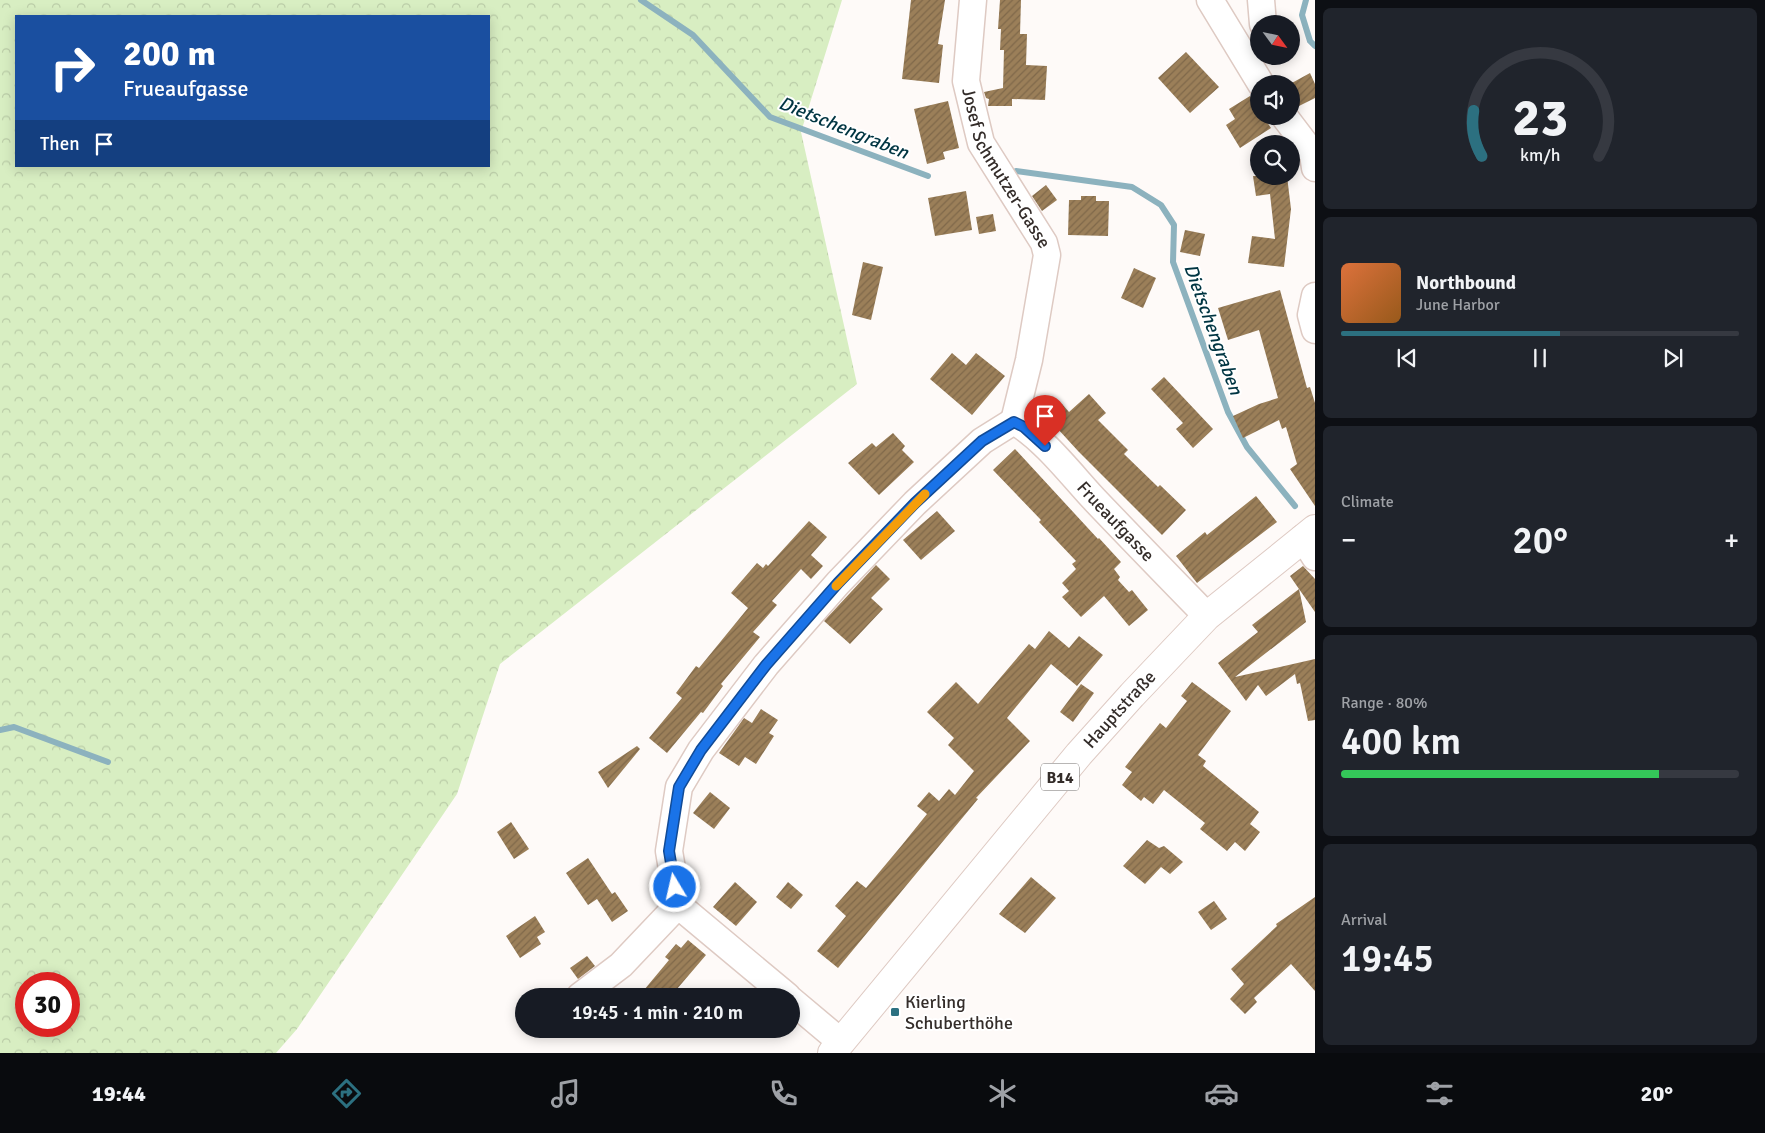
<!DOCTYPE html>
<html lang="en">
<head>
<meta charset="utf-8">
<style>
	body { margin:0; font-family:Signika,sans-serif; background:#20242c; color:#f1f3f6; height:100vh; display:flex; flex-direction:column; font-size:19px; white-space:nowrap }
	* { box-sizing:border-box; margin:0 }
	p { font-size:16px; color:#9ea1a6 }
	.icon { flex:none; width:28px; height:28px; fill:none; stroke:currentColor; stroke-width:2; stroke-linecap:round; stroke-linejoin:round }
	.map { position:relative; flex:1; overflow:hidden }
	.side { display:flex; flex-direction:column; gap:8px; padding:8px; background:#0d0f14; width:450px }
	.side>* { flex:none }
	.banner { position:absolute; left:15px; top:15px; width:475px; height:152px; border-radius:0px; box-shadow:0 2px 12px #0003; background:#1a4fa0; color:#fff; overflow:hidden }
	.needle { width:32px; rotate:123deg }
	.fabs { position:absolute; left:1250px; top:15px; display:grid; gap:10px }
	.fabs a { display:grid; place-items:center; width:50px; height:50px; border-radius:50%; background:#171b24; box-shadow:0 2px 12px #0003; font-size:25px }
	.speed { position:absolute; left:15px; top:972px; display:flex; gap:10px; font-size:25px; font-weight:700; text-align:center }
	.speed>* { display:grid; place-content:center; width:65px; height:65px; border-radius:50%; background:#171b24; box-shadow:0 2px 12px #0003; line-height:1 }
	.speed .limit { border:8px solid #d22; background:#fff; color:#111 }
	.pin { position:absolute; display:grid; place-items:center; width:42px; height:42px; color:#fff; margin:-51px -21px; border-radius:50% 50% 50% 0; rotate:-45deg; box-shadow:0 0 5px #0007 }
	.pin .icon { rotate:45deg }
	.me { position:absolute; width:55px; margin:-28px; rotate:351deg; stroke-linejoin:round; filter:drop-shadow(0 0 4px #0008) }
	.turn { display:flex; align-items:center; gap:18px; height:105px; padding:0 25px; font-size:22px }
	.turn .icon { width:65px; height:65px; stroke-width:2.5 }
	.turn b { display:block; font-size:35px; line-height:42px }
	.then { display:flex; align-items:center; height:48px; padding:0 25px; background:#0003; gap:10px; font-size:19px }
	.big { font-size:38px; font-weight:600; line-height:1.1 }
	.side .card { flex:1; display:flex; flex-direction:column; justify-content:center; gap:8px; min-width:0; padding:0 18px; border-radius:8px; background:#20242c }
	.side .dial { align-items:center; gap:0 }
	.dial svg { height:130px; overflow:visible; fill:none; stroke:#363941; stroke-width:7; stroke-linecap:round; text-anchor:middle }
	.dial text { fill:#f1f3f6; stroke:none }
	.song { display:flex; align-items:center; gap:15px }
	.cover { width:60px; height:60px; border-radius:8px; background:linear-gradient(135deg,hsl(20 70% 55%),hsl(30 70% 35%)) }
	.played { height:5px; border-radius:2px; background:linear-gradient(90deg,#2c7080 55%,#363941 55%) }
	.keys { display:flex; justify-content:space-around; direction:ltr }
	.heat { display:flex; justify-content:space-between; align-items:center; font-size:28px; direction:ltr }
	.charge { height:8px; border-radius:4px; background:linear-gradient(90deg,#34c759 80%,#363941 0) }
	.trip { position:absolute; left:515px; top:988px; width:285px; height:50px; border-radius:25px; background:#171b24; box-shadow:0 2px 12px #0003; font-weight:600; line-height:50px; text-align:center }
	.menu { display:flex; height:80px; justify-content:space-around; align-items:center; background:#090b0e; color:#9ea1a6 }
	.menu .icon { width:35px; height:35px }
	.menu .active { color:#2c7080 }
	.menu b { font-size:22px; color:#f1f3f6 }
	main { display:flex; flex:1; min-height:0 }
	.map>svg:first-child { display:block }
	.forest { fill:url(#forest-crowns); fill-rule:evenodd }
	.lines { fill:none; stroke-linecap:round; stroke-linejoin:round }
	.stream { stroke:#8cb2be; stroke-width:6 }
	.building { fill:url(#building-hatch) }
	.minor-casing { stroke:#decac3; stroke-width:29 }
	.major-casing { stroke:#decac3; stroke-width:30 }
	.minor { stroke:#fff; stroke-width:26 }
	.major { stroke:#fff; stroke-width:28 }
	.route-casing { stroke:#114b97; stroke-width:12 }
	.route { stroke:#1a73e8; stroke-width:9 }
	.slow { stroke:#f59e0b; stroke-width:9 }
	.poi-dot { fill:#2c7080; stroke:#fff; stroke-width:2 }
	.labels { text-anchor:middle; stroke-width:4; stroke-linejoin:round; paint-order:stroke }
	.shield { fill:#fff; stroke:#716c6a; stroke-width:1 }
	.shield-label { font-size:16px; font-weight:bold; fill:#342d2a }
	.street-label { font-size:18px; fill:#342d2a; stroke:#fff }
	.poi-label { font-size:18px; fill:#342d2a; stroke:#fff; text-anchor:start }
	.water-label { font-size:19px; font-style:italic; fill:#003542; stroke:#fff }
</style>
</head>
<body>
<main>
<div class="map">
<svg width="1315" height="1053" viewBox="0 0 1315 1053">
	<defs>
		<pattern id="forest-crowns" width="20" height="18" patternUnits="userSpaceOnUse" patternTransform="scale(1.25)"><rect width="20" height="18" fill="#d8eec2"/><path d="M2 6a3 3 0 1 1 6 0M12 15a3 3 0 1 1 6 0" fill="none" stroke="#bacca7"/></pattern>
		<pattern id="building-hatch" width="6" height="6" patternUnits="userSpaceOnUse" patternTransform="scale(1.25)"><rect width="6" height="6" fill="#9b7f59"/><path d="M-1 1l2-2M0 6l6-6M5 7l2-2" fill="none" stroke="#7f684a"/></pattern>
	</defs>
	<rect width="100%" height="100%" fill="#fefaf8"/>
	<!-- forest -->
	<path class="forest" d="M 0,0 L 842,0 L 801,132 L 857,384 L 500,664 L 457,794 L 297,1029 L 276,1053 L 0,1053 ZM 16,16 L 489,16 L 489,166 L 16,166 ZM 26,984 L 69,984 L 69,1026 L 26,1026 Z"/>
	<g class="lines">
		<!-- stream -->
		<g class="stream">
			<path d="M 641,0 L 693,35 L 770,117 L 928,176"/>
			<path d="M 1306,0 L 1302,15 L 1310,41 L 1315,46"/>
			<path d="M 1016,171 L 1132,187 L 1161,205 L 1174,225 L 1173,262 L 1228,412 L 1247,447 L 1295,506"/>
			<path d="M 0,730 L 14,727 L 108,762"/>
		</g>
	</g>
	<!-- building -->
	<g class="building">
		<path d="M 911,0 L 945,0 L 938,44 L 943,45 L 939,83 L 902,79 Z"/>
		<path d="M 1000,0 L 1021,0 L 1020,34 L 1027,34 L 1026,65 L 1047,66 L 1045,100 L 1012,99 L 1012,106 L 988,106 L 989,99 L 986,98 L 984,92 L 1003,88 L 1004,50 L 1000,50 L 1001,29 L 998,29 Z"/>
		<path d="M 1186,52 L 1219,87 L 1190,113 L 1158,78 Z"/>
		<path d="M 1310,73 L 1315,84 L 1315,98 L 1299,106 L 1291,91 L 1291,84 L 1290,84 Z"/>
		<path d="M 1250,96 L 1259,109 L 1259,116 L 1263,116 L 1271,128 L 1240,148 L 1226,125 L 1235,119 L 1229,109 Z"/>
		<path d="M 948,101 L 959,148 L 943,152 L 945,159 L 927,164 L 914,109 Z"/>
		<path d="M 1253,176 L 1287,176 L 1291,209 L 1284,267 L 1248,263 L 1252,236 L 1275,239 L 1270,194 L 1256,196 Z"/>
		<path d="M 1046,185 L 1057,200 L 1042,211 L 1032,196 Z"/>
		<path d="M 966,191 L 972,230 L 935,236 L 928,198 Z"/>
		<path d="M 1081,196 L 1096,196 L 1096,201 L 1109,201 L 1108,236 L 1068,235 L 1069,200 L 1081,200 Z"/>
		<path d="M 993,214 L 996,231 L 979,234 L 976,217 Z"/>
		<path d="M 1185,230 L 1205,234 L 1200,256 L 1180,252 Z"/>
		<path d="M 863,262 L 883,267 L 871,320 L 852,315 Z"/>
		<path d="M 1134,268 L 1156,278 L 1143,308 L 1121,298 Z"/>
		<path d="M 1280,290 L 1307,388 L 1310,387 L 1315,403 L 1315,506 L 1290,469 L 1297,464 L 1286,427 L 1282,429 L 1279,420 L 1243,438 L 1233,416 L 1259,404 L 1278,398 L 1259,330 L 1228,340 L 1218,308 Z"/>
		<path d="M 952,353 L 966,365 L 976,353 L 1005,376 L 972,415 L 930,379 Z"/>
		<path d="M 1164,377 L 1213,429 L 1193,448 L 1176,429 L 1183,423 L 1151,389 Z"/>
		<path d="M 1089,394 L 1106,413 L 1098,420 L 1128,450 L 1124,454 L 1158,487 L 1160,485 L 1186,510 L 1162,535 L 1078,451 L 1047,417 L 1062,404 L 1069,412 Z"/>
		<path d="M 893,433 L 905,446 L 902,450 L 914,462 L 879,495 L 848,463 L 872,443 L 876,447 Z"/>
		<path d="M 1015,449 L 1098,539 L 1099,538 L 1121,562 L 1114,569 L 1120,577 L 1118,580 L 1129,592 L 1132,590 L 1148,610 L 1129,626 L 1104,596 L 1081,617 L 1062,597 L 1069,591 L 1062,583 L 1076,569 L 1072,564 L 1076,561 L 1039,522 L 1041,520 L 993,470 Z"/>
		<path d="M 1256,496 L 1277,522 L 1197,583 L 1176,556 L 1205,532 L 1207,535 Z"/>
		<path d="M 937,511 L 955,531 L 921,560 L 903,540 Z"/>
		<path d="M 809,521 L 827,537 L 811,555 L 823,566 L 811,579 L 801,569 L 772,601 L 777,605 L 753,632 L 760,637 L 721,684 L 723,686 L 703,713 L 701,712 L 667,753 L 649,738 L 682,698 L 676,693 L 696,666 L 699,668 L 748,608 L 731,593 L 757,563 L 763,568 L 766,564 L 768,566 Z"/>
		<path d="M 876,565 L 890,579 L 871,598 L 883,609 L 850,644 L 824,621 Z"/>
		<path d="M 1303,566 L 1315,579 L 1315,612 L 1299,589 L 1306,622 L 1235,677 L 1315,659 L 1315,720 L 1308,721 L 1300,683 L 1297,684 L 1295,674 L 1266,696 L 1258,685 L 1246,701 L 1218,663 L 1258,632 L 1252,625 L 1299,589 L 1290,576 Z"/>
		<path d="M 1049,631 L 1069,648 L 1079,636 L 1103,655 L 1077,686 L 1051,664 L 1007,718 L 1030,741 L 976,798 L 978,799 L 838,968 L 817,951 L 846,916 L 835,906 L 857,881 L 866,888 L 902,845 L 927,814 L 917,806 L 929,792 L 939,801 L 949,789 L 955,795 L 974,771 L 948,745 L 954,738 L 927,712 L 956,682 L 978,704 L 1029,644 L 1035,649 Z"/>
		<path d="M 1192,682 L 1231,711 L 1198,755 L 1206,761 L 1203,766 L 1259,812 L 1250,824 L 1260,832 L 1245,851 L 1235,842 L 1227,851 L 1200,829 L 1205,823 L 1164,790 L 1153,804 L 1144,797 L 1141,801 L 1122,785 L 1132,772 L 1125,767 L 1160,723 L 1166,728 L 1187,701 L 1181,696 Z"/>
		<path d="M 1081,684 L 1094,693 L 1073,722 L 1060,712 Z"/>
		<path d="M 761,709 L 778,720 L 769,733 L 774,736 L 756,764 L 745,757 L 739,766 L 719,753 L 744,718 L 752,723 Z"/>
		<path d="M 637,746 L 640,749 L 608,788 L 598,772 Z"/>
		<path d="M 710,792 L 730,808 L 714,829 L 693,813 Z"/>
		<path d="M 511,822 L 529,849 L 514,859 L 497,832 Z"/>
		<path d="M 1147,840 L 1159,848 L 1164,846 L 1183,862 L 1170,874 L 1161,867 L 1145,884 L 1123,866 Z"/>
		<path d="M 588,858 L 612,894 L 615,892 L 628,911 L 612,922 L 597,899 L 588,905 L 566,873 Z"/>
		<path d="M 1031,877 L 1056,898 L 1025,933 L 999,914 Z"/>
		<path d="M 735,882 L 757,902 L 736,926 L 713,907 Z"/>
		<path d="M 788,882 L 803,895 L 791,909 L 776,897 Z"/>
		<path d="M 1315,897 L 1315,991 L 1291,964 L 1254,998 L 1257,1002 L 1245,1014 L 1230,999 L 1244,984 L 1231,969 L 1277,926 L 1276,924 Z"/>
		<path d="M 1214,901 L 1227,919 L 1211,930 L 1198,912 Z"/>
		<path d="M 535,916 L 545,932 L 537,937 L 541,944 L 520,958 L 506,936 Z"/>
		<path d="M 688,940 L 706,955 L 671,996 L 639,996 L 669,960 L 665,957 L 676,944 L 681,948 Z"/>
		<path d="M 587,956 L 595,966 L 578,979 L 570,968 Z"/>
	</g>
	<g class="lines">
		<!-- minor casing -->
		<g class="minor-casing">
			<g id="minor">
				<path id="s1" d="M 973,0 L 966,81 L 981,143 L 1044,243 L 1047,255 L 1029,360 L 1014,421"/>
				<path d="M 1210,0 L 1261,84"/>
				<path d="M 1261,0 L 1263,24"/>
				<path d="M 1284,116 L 1313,154 L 1315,168"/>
				<path d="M 1315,296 L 1311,315 L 1315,330"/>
				<path d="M 1303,538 L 1315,557"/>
				<path id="s2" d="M 678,905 L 669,851 L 679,787 L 701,750 L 766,665 L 838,583 L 915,503 L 982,441 L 1014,421 C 1045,440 1069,472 1093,498 C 1131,538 1169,577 1207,616"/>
				<path d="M 580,996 L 621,965 L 678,905 L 787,996"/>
				<path d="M 791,1000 L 841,1042"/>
			</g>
		</g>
		<!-- major casing -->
		<g class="major-casing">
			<g id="major">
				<path id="s3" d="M 832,1053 L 1079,754 L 1132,695 L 1207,616 L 1315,529"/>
			</g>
		</g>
		<!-- minor -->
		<use href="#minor" class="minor"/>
		<!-- major -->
		<use href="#major" class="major"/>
	</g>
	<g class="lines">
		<!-- route casing -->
		<g class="route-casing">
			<path id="route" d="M 675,887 L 669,851 L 679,787 L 701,750 L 766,665 L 838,583 L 915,503 L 982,441 L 1014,422 L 1024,427 L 1045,446"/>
		</g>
		<!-- route -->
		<use href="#route" class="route"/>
		<!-- slow -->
		<path class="slow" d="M 836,586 L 925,494"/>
	</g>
	<!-- markers -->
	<rect class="poi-dot" x="890" y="1007" width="10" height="10" rx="2.5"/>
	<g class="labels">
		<!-- shield labels -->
		<rect class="shield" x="1041" y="763.5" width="38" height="27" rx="4"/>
		<g class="shield-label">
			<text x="1060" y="783">B14</text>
		</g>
		<!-- street labels -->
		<g class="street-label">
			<text dy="6" stroke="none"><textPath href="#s1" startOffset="178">Josef Schmutzer-Gasse</textPath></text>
			<text dy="6" stroke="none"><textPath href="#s2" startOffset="762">Frueaufgasse</textPath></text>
			<text dy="6" stroke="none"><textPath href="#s3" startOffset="448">Hauptstraße</textPath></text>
		</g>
		<!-- poi labels -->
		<g class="poi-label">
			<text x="905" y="1008">Kierling<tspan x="905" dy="21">Schuberthöhe</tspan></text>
		</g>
		<!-- water labels -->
		<g class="water-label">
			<text transform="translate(844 127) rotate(22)" y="7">Dietschengraben</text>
			<text transform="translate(1214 329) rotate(70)" y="7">Dietschengraben</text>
		</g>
	</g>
</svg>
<div class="fabs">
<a><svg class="needle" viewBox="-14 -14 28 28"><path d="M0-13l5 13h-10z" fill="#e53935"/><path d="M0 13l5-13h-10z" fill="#9ea1a6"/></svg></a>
<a><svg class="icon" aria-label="sound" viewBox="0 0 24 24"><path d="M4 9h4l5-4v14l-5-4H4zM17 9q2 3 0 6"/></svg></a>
<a><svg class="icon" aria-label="search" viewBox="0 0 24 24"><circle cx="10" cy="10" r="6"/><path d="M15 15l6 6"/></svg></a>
</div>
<div class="speed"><div class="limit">30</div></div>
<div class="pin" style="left:1045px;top:446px;background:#d93025"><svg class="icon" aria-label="arrive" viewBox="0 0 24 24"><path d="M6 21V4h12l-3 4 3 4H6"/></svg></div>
<svg class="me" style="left:675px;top:887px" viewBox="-20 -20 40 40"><circle r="17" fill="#1a73e8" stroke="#fff" stroke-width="3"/><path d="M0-11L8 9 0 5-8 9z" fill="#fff"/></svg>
<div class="trip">19:45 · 1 min · 210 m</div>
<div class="banner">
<div class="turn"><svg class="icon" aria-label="right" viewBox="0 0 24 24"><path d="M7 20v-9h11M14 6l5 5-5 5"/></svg><div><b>200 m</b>Frueaufgasse</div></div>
<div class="then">Then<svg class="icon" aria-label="arrive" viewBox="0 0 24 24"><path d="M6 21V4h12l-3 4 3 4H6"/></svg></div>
</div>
</div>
<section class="side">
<div class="card dial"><svg viewBox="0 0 100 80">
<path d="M14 69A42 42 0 1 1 86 69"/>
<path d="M14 69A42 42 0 0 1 9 41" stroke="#2c7080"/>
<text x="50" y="56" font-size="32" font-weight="700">23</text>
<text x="50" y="72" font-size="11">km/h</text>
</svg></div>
<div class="card">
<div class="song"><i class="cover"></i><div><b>Northbound</b><p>June Harbor</p></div></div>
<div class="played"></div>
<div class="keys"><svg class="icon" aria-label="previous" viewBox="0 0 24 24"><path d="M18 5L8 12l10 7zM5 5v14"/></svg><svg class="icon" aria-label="pause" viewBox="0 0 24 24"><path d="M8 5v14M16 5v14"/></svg><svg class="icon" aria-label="next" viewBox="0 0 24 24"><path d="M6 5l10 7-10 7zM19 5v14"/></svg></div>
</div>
<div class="card"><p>Climate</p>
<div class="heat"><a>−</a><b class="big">20°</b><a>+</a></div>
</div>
<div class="card"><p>Range · 80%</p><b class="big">400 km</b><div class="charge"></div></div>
<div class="card"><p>Arrival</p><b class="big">19:45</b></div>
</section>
</main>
<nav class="menu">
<b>19:44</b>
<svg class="icon active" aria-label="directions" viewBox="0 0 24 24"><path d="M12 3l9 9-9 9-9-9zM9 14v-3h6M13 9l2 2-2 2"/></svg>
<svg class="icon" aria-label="music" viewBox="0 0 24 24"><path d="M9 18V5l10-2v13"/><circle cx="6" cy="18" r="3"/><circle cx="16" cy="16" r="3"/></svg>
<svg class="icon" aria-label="phone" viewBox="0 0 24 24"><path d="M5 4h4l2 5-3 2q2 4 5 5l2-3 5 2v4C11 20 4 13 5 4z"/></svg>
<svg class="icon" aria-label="climate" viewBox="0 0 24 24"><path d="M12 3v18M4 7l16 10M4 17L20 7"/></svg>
<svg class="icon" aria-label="car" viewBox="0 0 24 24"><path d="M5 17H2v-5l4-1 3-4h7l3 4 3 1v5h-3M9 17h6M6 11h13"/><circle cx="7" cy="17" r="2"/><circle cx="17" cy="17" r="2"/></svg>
<svg class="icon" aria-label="filters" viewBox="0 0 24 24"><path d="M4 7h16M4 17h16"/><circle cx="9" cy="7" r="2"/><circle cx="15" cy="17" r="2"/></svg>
<b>20°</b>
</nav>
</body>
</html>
